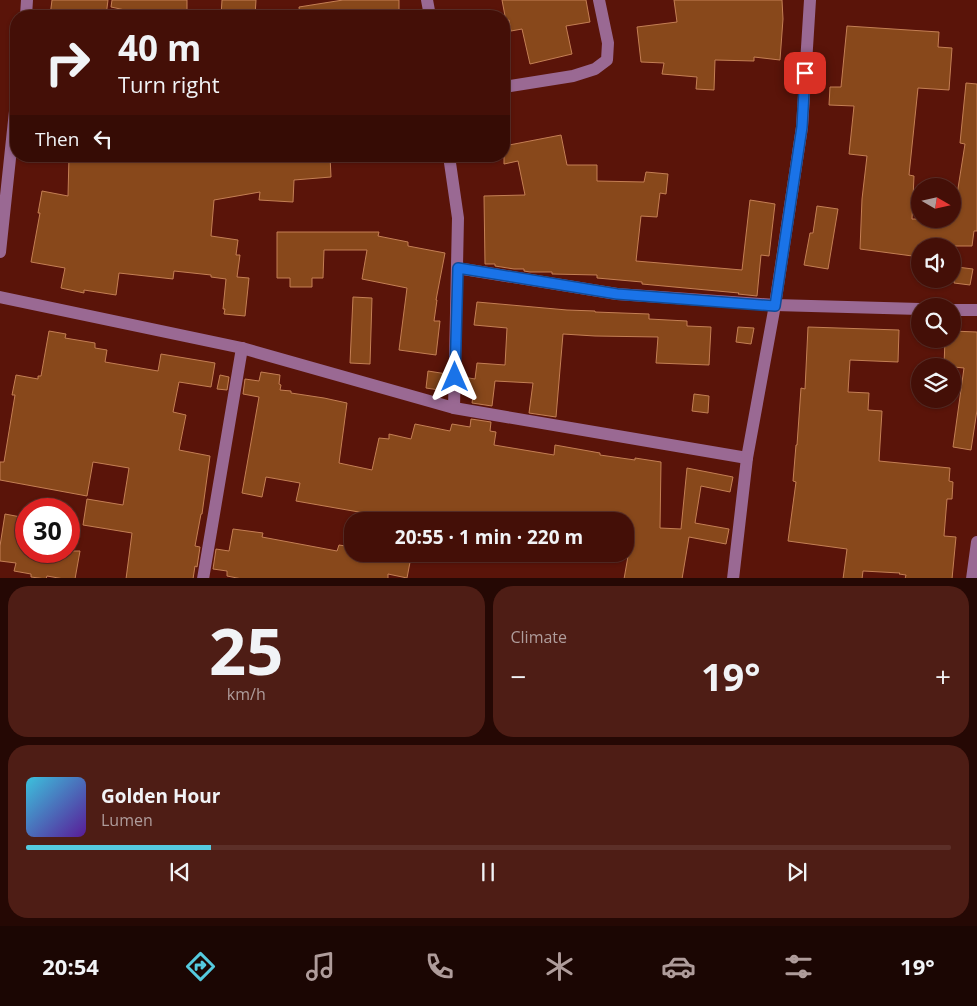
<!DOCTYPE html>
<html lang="en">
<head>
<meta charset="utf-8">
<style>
	body { margin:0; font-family:"Open Sans",sans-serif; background:#4e1d15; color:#f1f3f6; height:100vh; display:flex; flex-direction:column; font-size:19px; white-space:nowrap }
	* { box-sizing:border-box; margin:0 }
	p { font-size:16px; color:#af9c9b }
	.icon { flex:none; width:28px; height:28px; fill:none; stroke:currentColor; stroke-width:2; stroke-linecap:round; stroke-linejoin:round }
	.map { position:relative; height:578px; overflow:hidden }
	.panel { display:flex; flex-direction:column; gap:8px; padding:8px; background:#250804; flex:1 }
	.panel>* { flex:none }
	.top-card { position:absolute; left:10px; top:10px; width:500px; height:152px; border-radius:20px; box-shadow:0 1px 4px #0004,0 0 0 1px #5c2f28; background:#440f07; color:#f1f3f6; overflow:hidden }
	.needle { width:32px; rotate:99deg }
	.tools { position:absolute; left:911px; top:178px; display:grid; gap:10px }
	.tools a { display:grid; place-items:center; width:50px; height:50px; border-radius:50%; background:#440f07; box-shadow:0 1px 4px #0004,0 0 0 1px #5c2f28; font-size:25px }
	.speed { position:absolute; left:15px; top:498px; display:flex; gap:10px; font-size:25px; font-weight:700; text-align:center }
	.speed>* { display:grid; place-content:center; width:65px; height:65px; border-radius:50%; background:#440f07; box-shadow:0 1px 4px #0004,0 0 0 1px #5c2f28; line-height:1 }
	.speed .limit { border:8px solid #d22; background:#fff; color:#111 }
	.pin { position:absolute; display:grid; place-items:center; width:42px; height:42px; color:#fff; margin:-21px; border-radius:10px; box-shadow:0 2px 8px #0006 }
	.me { position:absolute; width:55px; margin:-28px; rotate:0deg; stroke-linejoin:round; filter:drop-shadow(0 0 4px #0008) }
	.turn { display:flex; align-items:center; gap:18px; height:105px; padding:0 25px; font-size:22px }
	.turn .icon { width:65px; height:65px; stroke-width:2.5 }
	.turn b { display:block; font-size:35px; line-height:42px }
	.then { display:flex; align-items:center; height:48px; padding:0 25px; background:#0003; gap:10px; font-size:19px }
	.big { font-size:38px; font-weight:700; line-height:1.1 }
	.panel .widget { flex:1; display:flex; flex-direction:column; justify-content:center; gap:8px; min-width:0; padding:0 18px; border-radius:20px; background:#4e1d15 }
	.panel .dial { align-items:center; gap:0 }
	.dial b { font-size:65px; line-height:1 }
	.song { display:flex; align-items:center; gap:15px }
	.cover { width:60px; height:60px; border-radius:8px; background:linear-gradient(135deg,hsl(190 70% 55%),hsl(270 70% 35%)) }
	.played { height:5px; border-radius:2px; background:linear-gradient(90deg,#55cadf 20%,#5c2f28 20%) }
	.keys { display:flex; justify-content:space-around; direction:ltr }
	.heat { display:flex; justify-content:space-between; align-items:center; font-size:28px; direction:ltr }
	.panel .tiles { flex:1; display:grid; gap:8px; grid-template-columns:1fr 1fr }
	.widget:last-child { grid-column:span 2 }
	.trip { position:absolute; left:344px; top:512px; width:290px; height:50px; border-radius:20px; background:#440f07; box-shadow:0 1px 4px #0004,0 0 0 1px #5c2f28; font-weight:700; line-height:50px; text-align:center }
	.tab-bar { display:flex; height:80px; justify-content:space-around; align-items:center; background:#1b0603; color:#af9c9b }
	.tab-bar .icon { width:35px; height:35px }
	.tab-bar .on { color:#55cadf }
	.tab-bar b { font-size:22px; color:#f1f3f6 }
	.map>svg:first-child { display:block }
	.building { fill:#88481b; stroke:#c47f54 }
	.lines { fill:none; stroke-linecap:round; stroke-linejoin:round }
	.minor { stroke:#9a6993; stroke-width:12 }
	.route-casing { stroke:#114b97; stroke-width:12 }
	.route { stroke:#1a73e8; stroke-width:9 }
</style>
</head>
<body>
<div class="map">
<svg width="977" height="579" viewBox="0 0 977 579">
	<rect width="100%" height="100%" fill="#5a1409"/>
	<!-- building -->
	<g class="building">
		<path d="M 52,0 L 108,0 L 106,16 L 50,16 Z"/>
		<path d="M 112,0 L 187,0 L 187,16 L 153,16 L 111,7 Z"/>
		<path d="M 222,0 L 256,0 L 255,16 L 221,16 Z"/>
		<path d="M 343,0 L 399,0 L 399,16 L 300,16 L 299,7 Z"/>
		<path d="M 502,0 L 586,0 L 590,22 L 566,26 L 572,54 L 530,64 L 522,29 L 511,31 L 509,20 L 506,21 Z"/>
		<path d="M 674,0 L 782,0 L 783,19 L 780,60 L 754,57 L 754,61 L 715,60 L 714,90 L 696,89 L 697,77 L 662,74 L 664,63 L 641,62 L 637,27 L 677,22 Z"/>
		<path d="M 847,26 L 939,32 L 938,47 L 952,48 L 949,90 L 918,88 L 909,175 L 914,176 L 912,219 L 952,219 L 952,201 L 956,201 L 965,144 L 960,143 L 966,83 L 977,84 L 977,231 L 974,231 L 972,246 L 920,246 L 920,257 L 860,249 L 862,199 L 867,156 L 849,154 L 854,106 L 829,105 L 830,87 L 841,87 Z"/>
		<path d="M 561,135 L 567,165 L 597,165 L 597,181 L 644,182 L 646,172 L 668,174 L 666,194 L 660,193 L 657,217 L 641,216 L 636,261 L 742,270 L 750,200 L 775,204 L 769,256 L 761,255 L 757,296 L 738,294 L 739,293 L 642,284 L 642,282 L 597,278 L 597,275 L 552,274 L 552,272 L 530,272 L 524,271 L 524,269 L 514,269 L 495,266 L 495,264 L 485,264 L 484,196 L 525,195 L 518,161 L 504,164 L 504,146 Z"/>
		<path d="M 69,156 L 177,156 L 177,160 L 199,156 L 330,156 L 331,177 L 294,180 L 293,202 L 259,200 L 260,192 L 214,200 L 211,236 L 238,240 L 236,255 L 240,255 L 237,277 L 249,278 L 245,316 L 224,314 L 225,309 L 223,309 L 226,279 L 211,277 L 211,275 L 174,271 L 173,279 L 119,273 L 116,295 L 84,290 L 84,293 L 61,288 L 65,268 L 31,262 L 40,213 L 38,213 L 42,191 L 68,196 Z"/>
		<path d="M 817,206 L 838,209 L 828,269 L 804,265 L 810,233 L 813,233 Z"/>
		<path d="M 277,232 L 379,232 L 378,236 L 408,242 L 408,246 L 445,253 L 436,300 L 437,300 L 434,321 L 440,321 L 436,355 L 399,350 L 407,288 L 362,279 L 367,250 L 324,250 L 323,278 L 312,278 L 312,287 L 290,287 L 290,278 L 277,278 Z"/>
		<path d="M 957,267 L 973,269 L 970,285 L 954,283 Z"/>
		<path d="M 353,297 L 372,298 L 370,364 L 350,363 Z"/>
		<path d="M 477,302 L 567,310 L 595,311 L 595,312 L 649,314 L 649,319 L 687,321 L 687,326 L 711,327 L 709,365 L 656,363 L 658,337 L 595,336 L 563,334 L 556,417 L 529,413 L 533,383 L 495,381 L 492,406 L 472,403 L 473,396 L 462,394 L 463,377 L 475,379 L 477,363 L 505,365 L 507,328 L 474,325 Z"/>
		<path d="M 738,327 L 754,328 L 751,344 L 736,342 Z"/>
		<path d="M 808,327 L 899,330 L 898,362 L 850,360 L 848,392 L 869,393 L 868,410 L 882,411 L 879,461 L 950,468 L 949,481 L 953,482 L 952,499 L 947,499 L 944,536 L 956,537 L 952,579 L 905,579 L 906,575 L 899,574 L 900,573 L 863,571 L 862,579 L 843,579 L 847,549 L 788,541 L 796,482 L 793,481 L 796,445 L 797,445 L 801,388 L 805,389 Z"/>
		<path d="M 49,331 L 66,334 L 65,338 L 95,343 L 95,348 L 107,350 L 105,362 L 158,371 L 161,354 L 215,363 L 211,387 L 179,382 L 173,412 L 186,415 L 179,450 L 210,456 L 202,514 L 201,514 L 195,546 L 200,547 L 197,567 L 195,566 L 193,579 L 126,579 L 132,533 L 83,525 L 87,499 L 123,505 L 129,468 L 93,462 L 87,496 L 0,480 L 0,462 L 4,462 L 15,395 L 12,395 L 16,375 L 38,379 L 38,376 L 41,376 Z"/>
		<path d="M 952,331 L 977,332 L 977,410 L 971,450 L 953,447 L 964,368 L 944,366 L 945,339 L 952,339 Z"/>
		<path d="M 428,371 L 447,374 L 446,391 L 426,388 Z"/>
		<path d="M 261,372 L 280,375 L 279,384 L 281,385 L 280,390 L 291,391 L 291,393 L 324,398 L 347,403 L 339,463 L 372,470 L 379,438 L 389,439 L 389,434 L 411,439 L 415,424 L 450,431 L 452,424 L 470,427 L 471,419 L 491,422 L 490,431 L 496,432 L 494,445 L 554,455 L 555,445 L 600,453 L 600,455 L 635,460 L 635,458 L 661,462 L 660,528 L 681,529 L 687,468 L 733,477 L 730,492 L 701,486 L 695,523 L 729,529 L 726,544 L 689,537 L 682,579 L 624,579 L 630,545 L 625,544 L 625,521 L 402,521 L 393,520 L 393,518 L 296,501 L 300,483 L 266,477 L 262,497 L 242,493 L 259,397 L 243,394 L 245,379 L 259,381 Z"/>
		<path d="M 220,375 L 229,377 L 227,390 L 217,389 Z"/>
		<path d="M 694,394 L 709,396 L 708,413 L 692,411 Z"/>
		<path d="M 5,514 L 26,518 L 26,551 L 80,551 L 75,579 L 64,579 L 47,576 L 46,579 L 31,577 L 31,574 L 14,571 L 16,563 L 0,561 L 0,546 Z"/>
		<path d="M 233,529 L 263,533 L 262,537 L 337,551 L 339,545 L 352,547 L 352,554 L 395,554 L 411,557 L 407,578 L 388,574 L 388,579 L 242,579 L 227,576 L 227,571 L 213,569 L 216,549 L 229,551 Z"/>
	</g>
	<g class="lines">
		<!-- minor -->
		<g class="minor">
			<path d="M 427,0 L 430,16"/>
			<path d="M 26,16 L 27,0"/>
			<path d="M 504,87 L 573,76 L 595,69 L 607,60 L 608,43 L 599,0"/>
			<path d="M 449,156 L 458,218 L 454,408"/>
			<path d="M 0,252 L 16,102"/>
			<path d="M 457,268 L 617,294 L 775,305 L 920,309"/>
			<path d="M 0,297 L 242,348 L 454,408 L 747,458"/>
			<path d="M 952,310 L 977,310"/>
			<path d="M 203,579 L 242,348"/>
			<path d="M 733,579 L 747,458 L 775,305 L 802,127 L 810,0"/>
			<path d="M 972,579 L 977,542"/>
		</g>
	</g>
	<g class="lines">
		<!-- route casing -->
		<g class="route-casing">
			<path id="route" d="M 455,377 L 458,268 L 617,294 L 775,306 L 802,127 L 805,73"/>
		</g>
		<!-- route -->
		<use href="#route" class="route"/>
	</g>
</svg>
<div class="tools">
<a><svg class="needle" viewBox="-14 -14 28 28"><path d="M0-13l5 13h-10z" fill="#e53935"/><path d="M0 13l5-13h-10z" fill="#af9c9b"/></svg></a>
<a><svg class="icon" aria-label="sound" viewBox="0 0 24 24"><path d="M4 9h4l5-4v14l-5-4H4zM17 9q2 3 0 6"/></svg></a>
<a><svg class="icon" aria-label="search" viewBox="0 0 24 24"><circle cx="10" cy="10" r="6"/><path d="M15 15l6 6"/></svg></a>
<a><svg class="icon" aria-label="layers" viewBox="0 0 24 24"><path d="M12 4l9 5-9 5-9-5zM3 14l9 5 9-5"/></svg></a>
</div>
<div class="speed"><div class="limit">30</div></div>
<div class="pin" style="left:805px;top:73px;background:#d93025"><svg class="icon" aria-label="arrive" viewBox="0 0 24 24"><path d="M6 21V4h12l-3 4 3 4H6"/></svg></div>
<svg class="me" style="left:455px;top:377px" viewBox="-20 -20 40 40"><path d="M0-17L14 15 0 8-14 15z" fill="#1a73e8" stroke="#fff" stroke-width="4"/></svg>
<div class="trip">20:55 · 1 min · 220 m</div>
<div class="top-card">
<div class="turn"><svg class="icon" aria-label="right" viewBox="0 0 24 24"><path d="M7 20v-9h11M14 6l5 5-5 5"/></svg><div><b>40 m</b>Turn right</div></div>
<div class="then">Then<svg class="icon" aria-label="left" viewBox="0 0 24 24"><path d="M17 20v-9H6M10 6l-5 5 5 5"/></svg></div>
</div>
</div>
<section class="panel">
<div class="tiles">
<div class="widget dial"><b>25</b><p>km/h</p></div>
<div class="widget"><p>Climate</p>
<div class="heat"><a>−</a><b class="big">19°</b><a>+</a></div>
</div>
<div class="widget">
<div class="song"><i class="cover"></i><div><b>Golden Hour</b><p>Lumen</p></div></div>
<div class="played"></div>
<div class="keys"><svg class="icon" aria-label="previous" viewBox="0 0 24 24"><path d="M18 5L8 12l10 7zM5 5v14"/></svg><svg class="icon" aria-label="pause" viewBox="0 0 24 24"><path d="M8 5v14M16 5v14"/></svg><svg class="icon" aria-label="next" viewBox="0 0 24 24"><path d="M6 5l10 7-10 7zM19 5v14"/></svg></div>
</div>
</div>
</section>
<nav class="tab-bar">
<b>20:54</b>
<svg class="icon on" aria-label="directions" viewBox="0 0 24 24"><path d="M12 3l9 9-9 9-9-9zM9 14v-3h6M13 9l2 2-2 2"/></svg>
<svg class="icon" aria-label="music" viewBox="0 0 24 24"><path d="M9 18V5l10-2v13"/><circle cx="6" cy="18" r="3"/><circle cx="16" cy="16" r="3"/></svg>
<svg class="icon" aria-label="phone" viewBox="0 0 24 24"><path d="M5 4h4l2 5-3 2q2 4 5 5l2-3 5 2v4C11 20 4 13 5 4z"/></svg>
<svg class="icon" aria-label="climate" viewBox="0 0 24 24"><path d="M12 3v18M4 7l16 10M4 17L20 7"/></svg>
<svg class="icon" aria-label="car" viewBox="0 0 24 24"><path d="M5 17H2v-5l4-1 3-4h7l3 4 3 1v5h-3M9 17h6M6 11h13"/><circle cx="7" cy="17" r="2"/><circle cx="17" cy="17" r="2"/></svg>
<svg class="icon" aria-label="filters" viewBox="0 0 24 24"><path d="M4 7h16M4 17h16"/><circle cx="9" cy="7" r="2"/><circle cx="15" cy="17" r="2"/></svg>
<b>19°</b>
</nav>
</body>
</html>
